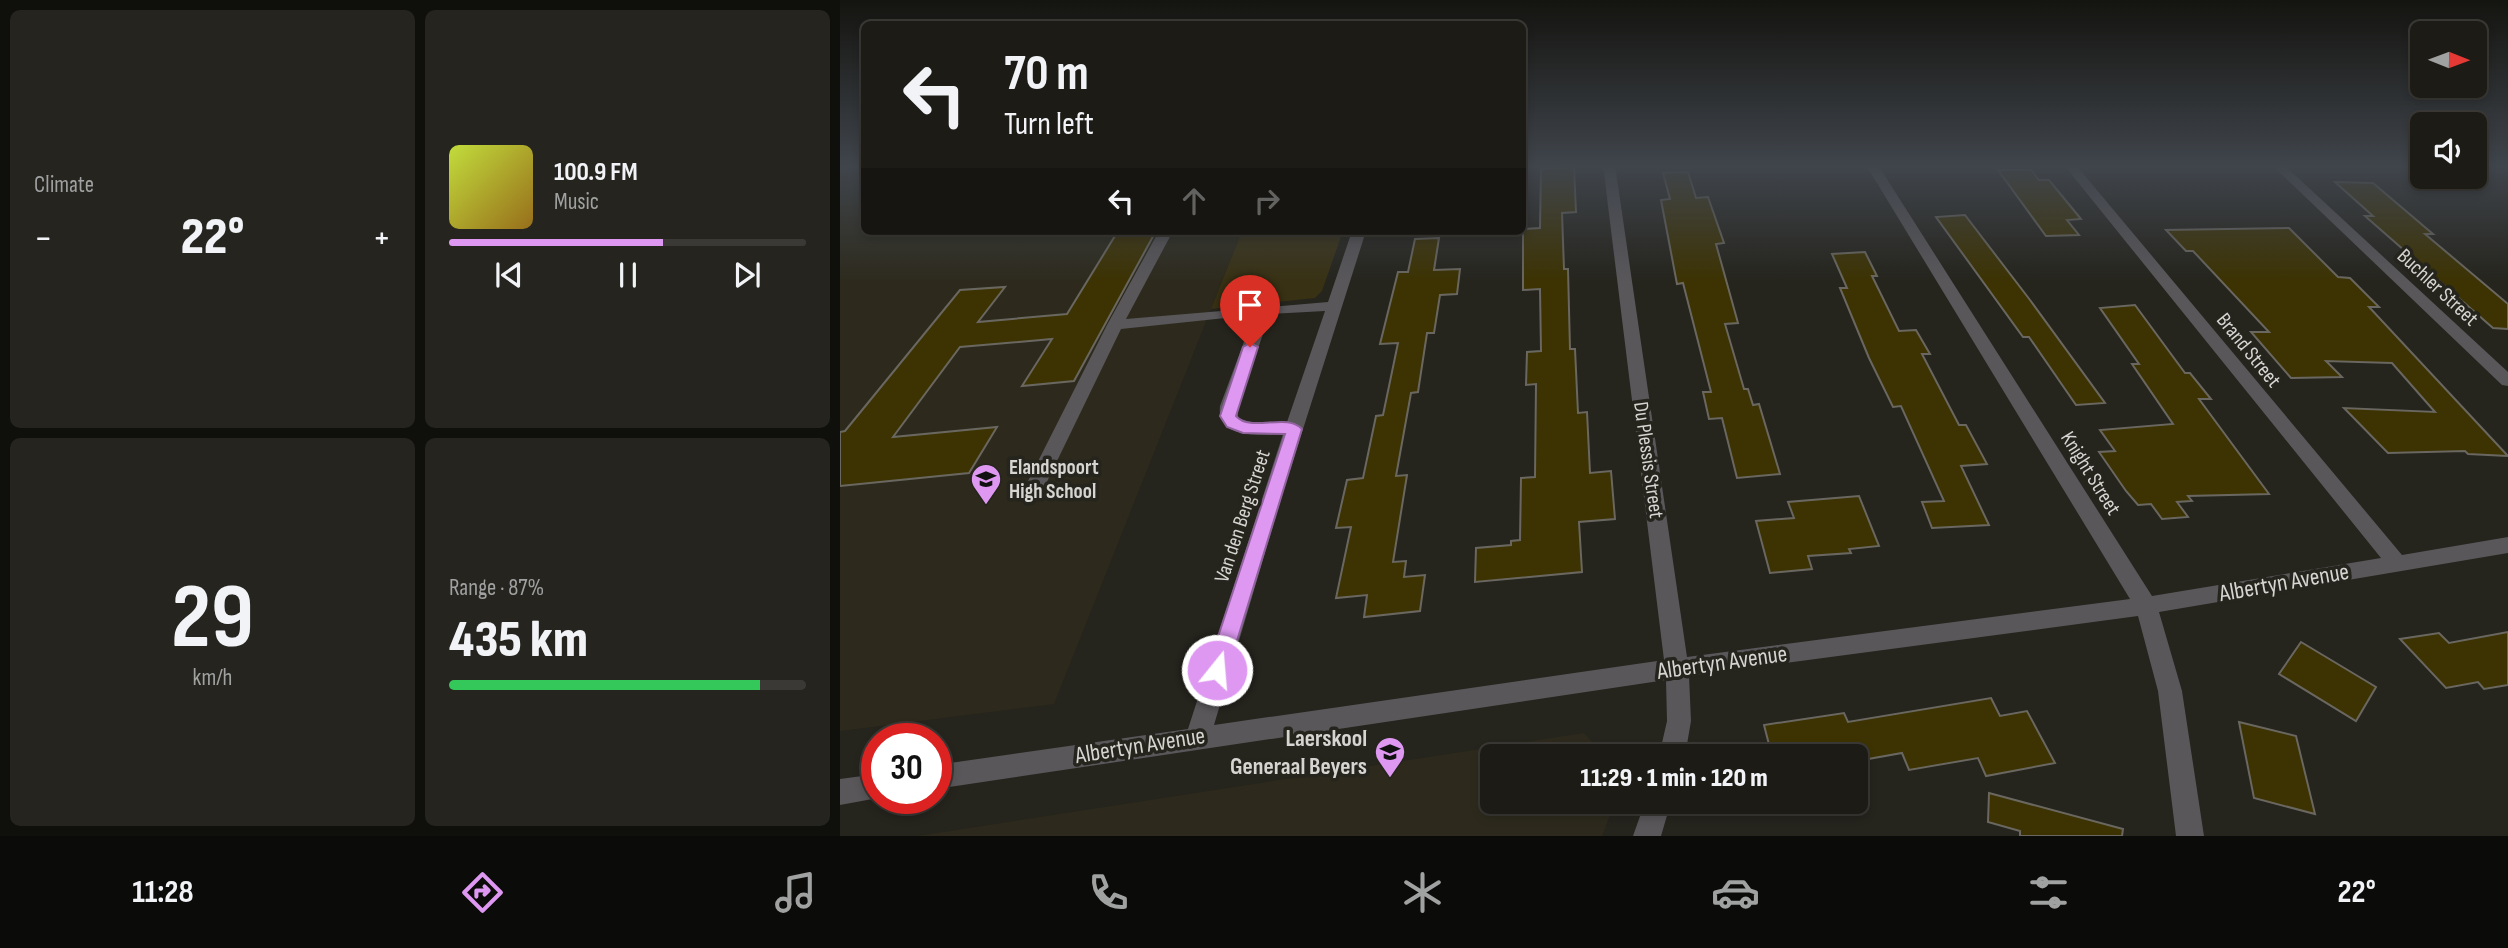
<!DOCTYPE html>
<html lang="en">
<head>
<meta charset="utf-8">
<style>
	body { margin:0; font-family:"Sofia Sans Condensed",sans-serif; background:#25241f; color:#f1f3f6; height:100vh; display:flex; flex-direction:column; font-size:26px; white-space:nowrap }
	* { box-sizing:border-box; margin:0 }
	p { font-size:23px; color:#a0a1a1 }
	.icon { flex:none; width:38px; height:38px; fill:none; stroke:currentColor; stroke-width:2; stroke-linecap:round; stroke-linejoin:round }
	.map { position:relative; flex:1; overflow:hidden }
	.sheet { display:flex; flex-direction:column; gap:10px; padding:10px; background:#0f0f0c; width:840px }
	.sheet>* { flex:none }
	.top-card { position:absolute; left:21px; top:21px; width:665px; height:214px; border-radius:10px; box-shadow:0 4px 10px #0003,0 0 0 2px #3a3935; background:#1c1b16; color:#f1f3f6; overflow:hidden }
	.needle { width:46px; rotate:91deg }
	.tools { position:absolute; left:1570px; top:21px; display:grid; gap:14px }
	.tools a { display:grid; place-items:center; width:77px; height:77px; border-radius:10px; background:#1c1b16; box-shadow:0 4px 10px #0003,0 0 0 2px #3a3935; font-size:35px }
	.speed { position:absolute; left:21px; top:723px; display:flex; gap:14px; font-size:35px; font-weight:700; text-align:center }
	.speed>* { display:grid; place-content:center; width:91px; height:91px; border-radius:50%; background:#1c1b16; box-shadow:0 4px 10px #0003,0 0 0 2px #3a3935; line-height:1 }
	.speed .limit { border:10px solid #d22; background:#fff; color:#111 }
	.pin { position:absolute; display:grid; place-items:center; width:60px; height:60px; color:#fff; margin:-72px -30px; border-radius:50% 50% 50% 0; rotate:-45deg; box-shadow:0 0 7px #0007 }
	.pin .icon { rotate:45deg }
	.me { position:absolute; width:77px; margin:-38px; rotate:17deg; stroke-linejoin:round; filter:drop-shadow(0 0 5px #0008) }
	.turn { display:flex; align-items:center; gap:24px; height:147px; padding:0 28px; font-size:32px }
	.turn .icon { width:91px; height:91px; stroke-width:2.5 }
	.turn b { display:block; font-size:49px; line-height:60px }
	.lanes { display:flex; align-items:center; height:66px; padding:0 28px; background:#0003; justify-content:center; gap:35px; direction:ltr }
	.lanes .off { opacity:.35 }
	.big { font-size:52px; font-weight:800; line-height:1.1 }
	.sheet .card { flex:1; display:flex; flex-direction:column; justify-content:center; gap:10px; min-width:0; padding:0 24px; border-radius:10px; background:#25241f }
	.sheet .dial { align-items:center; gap:0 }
	.dial b { font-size:91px; line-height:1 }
	.song { display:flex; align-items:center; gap:21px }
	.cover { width:84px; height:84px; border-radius:10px; background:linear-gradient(135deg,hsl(70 70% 55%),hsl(40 70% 35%)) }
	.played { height:7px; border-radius:4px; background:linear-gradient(90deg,#de98f2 60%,#3a3935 60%) }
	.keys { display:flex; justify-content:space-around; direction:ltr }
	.heat { display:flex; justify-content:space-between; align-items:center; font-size:38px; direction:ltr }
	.charge { height:10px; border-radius:5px; background:linear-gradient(90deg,#34c759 87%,#3a3935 0) }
	.sheet .tiles { flex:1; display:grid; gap:10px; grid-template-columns:repeat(2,1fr) }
	.trip { position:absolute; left:640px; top:744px; width:388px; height:70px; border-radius:10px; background:#1c1b16; box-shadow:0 4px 10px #0003,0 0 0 2px #3a3935; font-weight:800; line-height:70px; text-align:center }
	.menu { display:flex; height:112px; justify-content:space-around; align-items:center; background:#0b0b09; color:#a0a1a1 }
	.menu .icon { width:49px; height:49px }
	.menu .on { color:#de98f2 }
	.menu b { font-size:32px; color:#f1f3f6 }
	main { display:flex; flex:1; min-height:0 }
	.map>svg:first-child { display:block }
	.built { fill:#2d2a1d }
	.green { fill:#383114 }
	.building { fill:#3c3202; stroke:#69675f; stroke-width:2 }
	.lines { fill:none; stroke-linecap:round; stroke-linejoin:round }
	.minor { fill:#59575a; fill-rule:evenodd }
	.route { fill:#de98f2; stroke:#90639d; stroke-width:2 }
	.labels { text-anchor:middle; stroke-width:7; stroke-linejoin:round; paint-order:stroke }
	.street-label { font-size:21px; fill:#d6d5d1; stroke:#25241d }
	.poi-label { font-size:21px; font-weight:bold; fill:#d6d5d1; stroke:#25241d; text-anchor:start }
	.near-street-label { font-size:24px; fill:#d6d5d1; stroke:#25241d }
	.near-poi-label { font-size:24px; font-weight:bold; fill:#d6d5d1; stroke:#25241d; text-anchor:end }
</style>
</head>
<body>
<main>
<section class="sheet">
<div class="tiles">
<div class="card"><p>Climate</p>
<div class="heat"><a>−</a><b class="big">22°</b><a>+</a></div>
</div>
<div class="card">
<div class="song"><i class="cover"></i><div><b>100.9 FM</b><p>Music</p></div></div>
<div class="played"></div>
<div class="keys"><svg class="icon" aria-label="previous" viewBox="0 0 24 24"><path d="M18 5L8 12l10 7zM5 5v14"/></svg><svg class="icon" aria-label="pause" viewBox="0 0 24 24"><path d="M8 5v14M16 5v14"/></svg><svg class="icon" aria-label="next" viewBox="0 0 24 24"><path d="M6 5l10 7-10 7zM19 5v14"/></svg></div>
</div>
<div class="card dial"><b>29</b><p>km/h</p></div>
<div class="card"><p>Range · 87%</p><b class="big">435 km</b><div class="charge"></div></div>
</div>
</section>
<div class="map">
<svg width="1668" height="836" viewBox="0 0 1668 836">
	<rect width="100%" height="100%" fill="#25241d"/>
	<!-- built -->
	<g class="built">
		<path d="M 0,165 L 24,165 L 24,231 L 402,231 L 214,704 L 0,731 Z"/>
		<path d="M 744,733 L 765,756 L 653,756 L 653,802 L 775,802 L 762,836 L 78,836 Z"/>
	</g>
	<!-- green -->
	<path class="green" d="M 402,231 L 503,231 L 482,291 L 475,298 L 371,309 Z"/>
	<!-- building -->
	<g class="building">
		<path d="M 734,167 L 736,212 L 722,213 L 724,269 L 728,269 L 730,349 L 735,349 L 738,413 L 747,412 L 750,473 L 771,471 L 775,519 L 739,522 L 742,572 L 635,582 L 636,548 L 671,545 L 671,541 L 680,540 L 681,478 L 695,477 L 696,384 L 686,385 L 687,352 L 701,351 L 700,289 L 683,290 L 683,229 L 700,228 L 701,169 Z"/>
		<path d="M 1158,170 L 1191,170 L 1199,180 L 1209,180 L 1241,219 L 1227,220 L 1239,235 L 1206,236 Z"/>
		<path d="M 848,172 L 856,198 L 868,197 L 884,243 L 876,244 L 898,323 L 885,324 L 904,389 L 908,389 L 913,405 L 919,404 L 940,474 L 897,478 L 882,418 L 869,419 L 863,392 L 871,392 L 843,283 L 837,284 L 821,200 L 830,199 L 823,173 Z"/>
		<path d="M 1495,182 L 1533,183 L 1593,234 L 1585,234 L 1668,304 L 1668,329 L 1653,328 L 1525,216 L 1533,216 Z"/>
		<path d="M 1125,215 L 1190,300 L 1265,403 L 1236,405 L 1189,337 L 1183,337 L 1096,217 Z"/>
		<path d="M 1449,228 L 1498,277 L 1510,278 L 1539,307 L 1529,307 L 1668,456 L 1628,454 L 1625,451 L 1548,453 L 1504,408 L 1595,412 L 1552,363 L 1486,361 L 1502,377 L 1451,378 L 1411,332 L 1429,332 L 1353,251 L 1346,251 L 1326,230 Z"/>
		<path d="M 278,231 L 316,231 L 234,381 L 182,386 L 212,339 L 120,347 L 53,437 L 157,427 L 129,473 L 0,486 L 0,432 L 5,431 L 120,290 L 165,287 L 138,322 L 227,314 Z"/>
		<path d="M 599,238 L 594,270 L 620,269 L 617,294 L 600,295 L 594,333 L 587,333 L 578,392 L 571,393 L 556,476 L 567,475 L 553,562 L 566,561 L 564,577 L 585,575 L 580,611 L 524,617 L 527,595 L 496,598 L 511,527 L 496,528 L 507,480 L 523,478 L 536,416 L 543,415 L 558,343 L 540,344 L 558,272 L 568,272 L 575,239 Z"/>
		<path d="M 1025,252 L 1037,276 L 1032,276 L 1059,331 L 1076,330 L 1090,354 L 1082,354 L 1119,425 L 1126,425 L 1147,464 L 1121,466 L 1149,525 L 1092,528 L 1082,502 L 1104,501 L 1061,406 L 1053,407 L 1029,358 L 1000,288 L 1007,288 L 992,254 Z"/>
		<path d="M 1295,305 L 1345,373 L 1350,373 L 1371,399 L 1359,399 L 1429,494 L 1348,496 L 1352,501 L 1337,502 L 1348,517 L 1322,519 L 1311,504 L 1298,505 L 1286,491 L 1259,452 L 1275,451 L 1260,430 L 1333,424 L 1292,364 L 1299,364 L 1260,308 Z"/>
		<path d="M 1019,496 L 1039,546 L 1009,549 L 1011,553 L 968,556 L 972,569 L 930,573 L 916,521 L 954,518 L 948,502 Z"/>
		<path d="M 1668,632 L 1668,685 L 1644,689 L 1638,682 L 1606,688 L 1560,639 L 1599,633 L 1609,643 Z"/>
		<path d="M 1461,642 L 1536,687 L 1516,721 L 1439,674 Z"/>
		<path d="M 1151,698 L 1160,716 L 1187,711 L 1215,763 L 1146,776 L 1138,758 L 1069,770 L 1062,753 L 1017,761 L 1017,756 L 932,756 L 924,725 L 1004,713 L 1008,722 Z"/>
		<path d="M 1399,722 L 1456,736 L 1475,814 L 1414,798 Z"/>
		<path d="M 1149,793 L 1283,829 L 1282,836 L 1180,836 L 1180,831 L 1148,822 Z"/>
	</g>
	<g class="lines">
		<!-- minor -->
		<g class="minor">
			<path d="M 763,165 L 775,165 L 847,657 L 1290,599 L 1026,165 L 1038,165 L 1312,596 L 1541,558 L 1224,165 L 1236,165 L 1562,555 L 1668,537 L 1668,553 L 1319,612 L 1342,691 L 1364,836 L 1336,836 L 1318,691 L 1298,616 L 849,676 L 851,721 L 845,756 L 819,756 L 827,721 L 826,680 L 96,789 L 96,765 L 348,729 L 443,434 C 421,435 376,440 380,406 L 414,315 L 281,329 L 202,492 L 188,492 L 185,487 L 267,325 L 319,231 L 333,231 L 286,319 L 488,302 L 512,231 L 526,231 L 443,492 L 374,725 L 824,660 ZM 485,311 L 447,422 L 412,422 L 398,419 L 398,406 L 430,314 Z"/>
			<path d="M 1432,165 L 1444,165 L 1668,372 L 1668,386 L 1662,385 Z"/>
			<path d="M 37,774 L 38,798 L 0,805 L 0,779 Z"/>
			<path d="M 805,802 L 831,802 L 821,836 L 793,836 Z"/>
		</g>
	</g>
	<!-- sky -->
	<linearGradient id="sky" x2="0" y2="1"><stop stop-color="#141410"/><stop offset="0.59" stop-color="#40454c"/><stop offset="1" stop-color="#40454c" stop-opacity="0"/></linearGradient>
	<rect width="1668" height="282" fill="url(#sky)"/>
	<!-- route -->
	<path class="route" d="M 410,343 L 418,347 L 396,416 C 411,433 447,412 462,429 L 388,670 L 385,676 L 377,679 L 370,676 L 367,670 L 445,434 L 403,433 L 387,427 L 380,416 L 403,347 Z"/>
	<!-- icons -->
	<defs>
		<g id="school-pin" transform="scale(1.575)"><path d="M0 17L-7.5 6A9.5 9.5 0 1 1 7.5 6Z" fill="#de98f2" stroke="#25241d"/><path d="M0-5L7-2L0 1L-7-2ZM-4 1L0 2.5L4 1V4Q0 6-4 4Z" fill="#111"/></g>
	</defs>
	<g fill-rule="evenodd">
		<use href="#school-pin" x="146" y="479"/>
		<use href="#school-pin" x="550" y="752"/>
	</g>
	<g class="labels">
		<!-- street labels -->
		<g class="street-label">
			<text transform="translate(1598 287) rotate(43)" y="7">Buchler Street</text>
			<text transform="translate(1409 350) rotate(51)" y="7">Brand Street</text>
			<text transform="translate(809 460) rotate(82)" y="7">Du Plessis Street</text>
			<text transform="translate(1251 473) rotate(58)" y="7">Knight Street</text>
			<text transform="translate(402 516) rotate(-72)" y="7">Van den Berg Street</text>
		</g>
		<!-- poi labels -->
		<g class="poi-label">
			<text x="169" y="474">Elandspoort<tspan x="169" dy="24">High School</tspan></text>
		</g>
		<!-- near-street labels -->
		<g class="near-street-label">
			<text transform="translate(1444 582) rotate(-10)" y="8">Albertyn Avenue</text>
			<text transform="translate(882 662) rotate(-8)" y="8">Albertyn Avenue</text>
			<text transform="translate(300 745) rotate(-9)" y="8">Albertyn Avenue</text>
		</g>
		<!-- near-poi labels -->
		<g class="near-poi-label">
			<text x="527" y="746">Laerskool<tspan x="527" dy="28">Generaal Beyers</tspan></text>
		</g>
	</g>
</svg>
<div class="tools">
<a><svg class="needle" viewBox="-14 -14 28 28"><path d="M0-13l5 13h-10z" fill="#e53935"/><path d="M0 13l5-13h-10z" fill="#a0a1a1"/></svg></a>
<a><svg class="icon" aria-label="sound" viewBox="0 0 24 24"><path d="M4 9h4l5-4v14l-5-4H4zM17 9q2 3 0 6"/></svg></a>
</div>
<div class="speed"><div class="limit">30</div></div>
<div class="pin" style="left:410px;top:347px;background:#d93025"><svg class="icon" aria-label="arrive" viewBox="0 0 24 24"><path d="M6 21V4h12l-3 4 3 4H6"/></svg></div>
<svg class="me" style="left:377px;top:670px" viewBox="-20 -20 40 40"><circle r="17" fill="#de98f2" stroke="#fff" stroke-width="3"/><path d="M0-11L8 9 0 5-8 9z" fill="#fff"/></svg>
<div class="trip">11:29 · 1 min · 120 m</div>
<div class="top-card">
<div class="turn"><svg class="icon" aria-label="left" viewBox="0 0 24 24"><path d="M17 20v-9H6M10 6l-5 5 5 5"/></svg><div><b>70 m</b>Turn left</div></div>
<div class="lanes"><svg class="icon" aria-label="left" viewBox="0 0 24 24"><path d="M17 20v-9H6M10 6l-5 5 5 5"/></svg><svg class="icon off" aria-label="ahead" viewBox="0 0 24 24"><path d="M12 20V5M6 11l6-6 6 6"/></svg><svg class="icon off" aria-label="right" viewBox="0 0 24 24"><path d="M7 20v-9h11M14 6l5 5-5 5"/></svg></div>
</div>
</div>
</main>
<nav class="menu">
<b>11:28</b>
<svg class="icon on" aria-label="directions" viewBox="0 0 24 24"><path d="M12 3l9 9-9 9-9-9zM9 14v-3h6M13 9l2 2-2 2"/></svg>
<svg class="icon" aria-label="music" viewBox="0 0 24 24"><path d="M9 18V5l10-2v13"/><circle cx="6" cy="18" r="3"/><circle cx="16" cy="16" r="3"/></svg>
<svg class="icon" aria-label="phone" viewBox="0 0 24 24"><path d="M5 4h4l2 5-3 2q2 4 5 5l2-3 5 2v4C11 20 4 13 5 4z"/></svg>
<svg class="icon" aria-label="climate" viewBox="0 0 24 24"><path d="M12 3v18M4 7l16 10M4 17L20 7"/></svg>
<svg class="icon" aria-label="car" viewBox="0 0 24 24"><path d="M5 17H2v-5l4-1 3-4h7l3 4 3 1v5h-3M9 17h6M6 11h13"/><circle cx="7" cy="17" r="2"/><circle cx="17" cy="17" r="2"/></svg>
<svg class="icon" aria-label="filters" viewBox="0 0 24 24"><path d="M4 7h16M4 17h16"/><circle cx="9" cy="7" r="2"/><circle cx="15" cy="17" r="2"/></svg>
<b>22°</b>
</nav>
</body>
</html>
